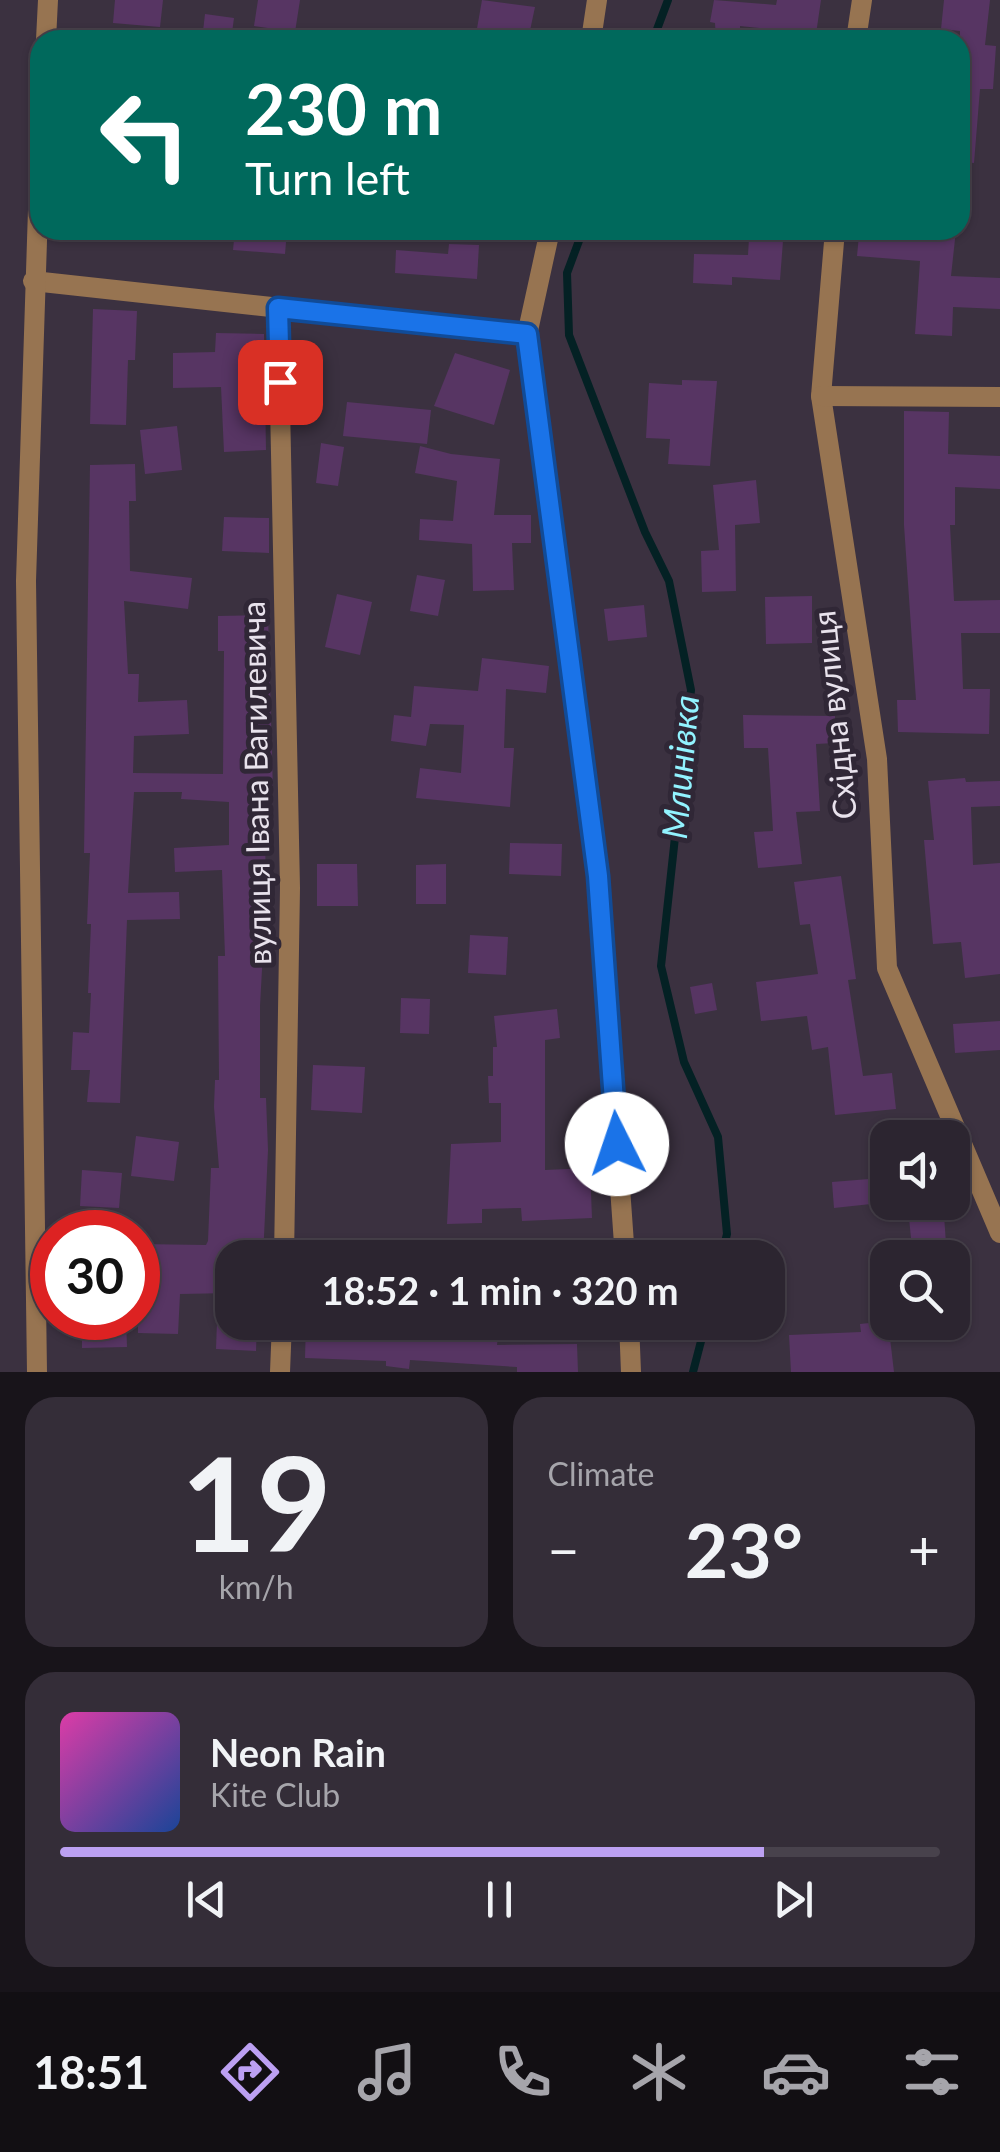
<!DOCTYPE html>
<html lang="en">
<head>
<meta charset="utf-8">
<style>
	body { margin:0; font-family:Lato,sans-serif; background:#342d38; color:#f1f3f6; height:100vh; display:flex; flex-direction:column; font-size:38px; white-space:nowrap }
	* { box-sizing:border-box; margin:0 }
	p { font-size:32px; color:#a6a5ab }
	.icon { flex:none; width:55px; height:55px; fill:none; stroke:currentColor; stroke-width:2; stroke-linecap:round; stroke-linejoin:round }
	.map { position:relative; height:1372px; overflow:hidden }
	.panel { display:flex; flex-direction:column; gap:25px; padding:25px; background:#18141a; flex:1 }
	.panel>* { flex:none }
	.banner { position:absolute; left:30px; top:30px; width:940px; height:210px; border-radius:30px; box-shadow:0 2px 8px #0004,0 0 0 2px #48424c; background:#00695c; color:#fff; overflow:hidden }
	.buttons { position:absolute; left:870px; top:1120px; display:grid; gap:20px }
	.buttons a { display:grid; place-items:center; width:100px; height:100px; border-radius:20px; background:#2c2530; box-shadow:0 2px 8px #0004,0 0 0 2px #48424c; font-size:50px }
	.speed { position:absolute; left:30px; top:1210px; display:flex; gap:20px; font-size:50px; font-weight:700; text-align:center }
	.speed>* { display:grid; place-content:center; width:130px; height:130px; border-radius:50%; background:#2c2530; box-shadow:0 2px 8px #0004,0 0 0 2px #48424c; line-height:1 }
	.speed .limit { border:15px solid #d22; background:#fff; color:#111 }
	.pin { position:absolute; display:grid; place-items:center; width:85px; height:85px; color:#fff; margin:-42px; border-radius:20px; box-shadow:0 5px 15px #0006 }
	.me { position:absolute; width:110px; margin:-55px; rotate:356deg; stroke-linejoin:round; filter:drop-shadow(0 0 8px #0008) }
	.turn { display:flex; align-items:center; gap:35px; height:210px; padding:0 50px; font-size:45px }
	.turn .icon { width:130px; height:130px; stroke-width:2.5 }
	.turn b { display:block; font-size:70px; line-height:85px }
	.big { font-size:75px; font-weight:700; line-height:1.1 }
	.panel .tile { flex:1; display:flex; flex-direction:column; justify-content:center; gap:15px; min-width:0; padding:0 35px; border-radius:30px; background:#342d38 }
	.panel .dial { align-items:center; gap:0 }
	.dial b { font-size:130px; line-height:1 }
	.song { display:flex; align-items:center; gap:30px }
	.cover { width:120px; height:120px; border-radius:15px; background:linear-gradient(135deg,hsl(320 70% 55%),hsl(220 70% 35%)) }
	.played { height:10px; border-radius:5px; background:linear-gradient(90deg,#bca0f2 80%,#48424c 80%) }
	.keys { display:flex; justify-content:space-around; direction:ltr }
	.heat { display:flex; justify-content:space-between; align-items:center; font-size:55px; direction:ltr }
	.panel .tiles { flex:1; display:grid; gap:25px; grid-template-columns:1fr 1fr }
	.tile:last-child { grid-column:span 2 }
	.trip { position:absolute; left:215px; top:1240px; width:570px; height:100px; border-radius:30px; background:#2c2530; box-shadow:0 2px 8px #0004,0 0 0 2px #48424c; font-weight:700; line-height:100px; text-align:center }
	.menu { display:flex; height:160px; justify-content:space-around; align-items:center; background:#120f13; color:#a6a5ab }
	.menu .icon { width:70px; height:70px }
	.menu .on { color:#bca0f2 }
	.menu b { font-size:45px; color:#f1f3f6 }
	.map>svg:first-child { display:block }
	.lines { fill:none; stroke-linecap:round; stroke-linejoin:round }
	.stream { stroke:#042124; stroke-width:8 }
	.building { fill:#573563 }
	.street { stroke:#977451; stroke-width:20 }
	.route-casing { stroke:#114b97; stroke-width:25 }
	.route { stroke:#1a73e8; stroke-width:18 }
	.labels { text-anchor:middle; stroke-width:10; stroke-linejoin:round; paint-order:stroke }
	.street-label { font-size:32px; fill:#e8e2ec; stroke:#302736 }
	.water-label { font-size:35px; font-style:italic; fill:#92f3ff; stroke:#302736 }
</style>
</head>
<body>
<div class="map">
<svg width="1000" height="1372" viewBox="0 0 1000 1372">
	<rect width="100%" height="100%" fill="#3b3140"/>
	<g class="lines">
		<!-- stream -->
		<g class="stream">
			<path d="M 653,40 L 668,0"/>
			<path d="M 583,230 L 567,273 L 569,335 L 645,532 L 669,581 L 691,690 L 661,966 L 684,1062 L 718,1137 L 727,1234 L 721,1258"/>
			<path d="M 693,1372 L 706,1322"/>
		</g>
	</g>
	<!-- building -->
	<g class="building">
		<path d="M 115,0 L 163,0 L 160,27 L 113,23 Z"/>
		<path d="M 258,0 L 300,0 L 295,32 L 254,26 Z"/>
		<path d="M 482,0 L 535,7 L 528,40 L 475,40 Z"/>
		<path d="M 714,0 L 776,5 L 777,0 L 821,0 L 816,34 L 740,26 L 740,40 L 716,40 L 715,23 L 710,22 Z"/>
		<path d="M 944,0 L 990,0 L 985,45 L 996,46 L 993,89 L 980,89 L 974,163 L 960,162 L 960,31 L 941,29 Z"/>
		<path d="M 205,14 L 234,18 L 231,40 L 202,40 Z"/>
		<path d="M 235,230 L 287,230 L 285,254 L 233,250 Z"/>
		<path d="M 924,230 L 956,230 L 951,276 L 1000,278 L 1000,309 L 953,307 L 952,336 L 915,334 L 920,261 L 857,256 L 859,235 L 923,240 Z"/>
		<path d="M 749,238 L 783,241 L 780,280 L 732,277 L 732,285 L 693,283 L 694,254 L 748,255 Z"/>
		<path d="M 449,244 L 479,245 L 477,279 L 395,273 L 396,250 L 448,254 Z"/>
		<path d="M 93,309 L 137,311 L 135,360 L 128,360 L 126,425 L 90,424 Z"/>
		<path d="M 216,333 L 264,334 L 266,450 L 224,452 L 221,387 L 173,388 L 173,353 L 215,352 Z"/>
		<path d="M 455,353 L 510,370 L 494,425 L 434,406 Z"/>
		<path d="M 682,380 L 717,381 L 710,466 L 668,464 L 670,439 L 646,438 L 649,383 L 682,385 Z"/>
		<path d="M 347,402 L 431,410 L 427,444 L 343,436 Z"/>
		<path d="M 904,411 L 949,412 L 948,454 L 1000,456 L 1000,489 L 955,487 L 955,525 L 950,525 L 954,601 L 1000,600 L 1000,633 L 961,633 L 963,689 L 990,689 L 989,734 L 898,732 L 897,700 L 916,700 L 904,525 Z"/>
		<path d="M 177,426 L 182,470 L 145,474 L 140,430 Z"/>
		<path d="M 321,443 L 344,447 L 338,486 L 316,483 Z"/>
		<path d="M 420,446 L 451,454 L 500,459 L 494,515 L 531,515 L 531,543 L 512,543 L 514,590 L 473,591 L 472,544 L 419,540 L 420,519 L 453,521 L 457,481 L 415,473 Z"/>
		<path d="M 135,464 L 136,501 L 129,501 L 130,571 L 192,578 L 188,609 L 124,601 L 128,674 L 139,674 L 138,702 L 187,700 L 189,734 L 134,736 L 133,773 L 223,774 L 224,651 L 218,651 L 218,616 L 268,615 L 273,792 L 264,792 L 267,933 L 264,933 L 260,1006 L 260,1098 L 266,1098 L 268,1150 L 263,1258 L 232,1258 L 232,1293 L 180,1294 L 178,1334 L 138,1333 L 138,1244 L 206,1245 L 208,1241 L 211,1168 L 219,1168 L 214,1107 L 215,1080 L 219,1080 L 218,956 L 225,956 L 222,870 L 175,872 L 174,848 L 229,845 L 229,802 L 181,799 L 182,792 L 134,792 L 128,893 L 179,892 L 180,919 L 127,920 L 120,1103 L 87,1102 L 90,1070 L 71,1070 L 73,1032 L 89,1033 L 91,993 L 88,993 L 91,924 L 87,924 L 90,853 L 84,853 L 90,465 Z"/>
		<path d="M 756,480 L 760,523 L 735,525 L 736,591 L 702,592 L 701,551 L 719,550 L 713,485 Z"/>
		<path d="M 224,517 L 269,518 L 269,553 L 222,551 Z"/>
		<path d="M 417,575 L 445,580 L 438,616 L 410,611 Z"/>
		<path d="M 337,594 L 372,602 L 360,655 L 325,647 Z"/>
		<path d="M 812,596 L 812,643 L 766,644 L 765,597 Z"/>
		<path d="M 644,605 L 647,637 L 608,641 L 604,609 Z"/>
		<path d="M 482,658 L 549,666 L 546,693 L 506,689 L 504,748 L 514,748 L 510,807 L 416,798 L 420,768 L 461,773 L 464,725 L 430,724 L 426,746 L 391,741 L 394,715 L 411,717 L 414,686 L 478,691 Z"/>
		<path d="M 743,715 L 835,716 L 835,743 L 816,744 L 820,811 L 796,812 L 802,864 L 758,868 L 754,832 L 773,831 L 768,748 L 744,748 Z"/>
		<path d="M 965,778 L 966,782 L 1000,781 L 1000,806 L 971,807 L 973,865 L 1000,863 L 1000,974 L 965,978 L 961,942 L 933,944 L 924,840 L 934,840 L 928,781 Z"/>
		<path d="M 510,843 L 562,844 L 561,876 L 509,874 Z"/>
		<path d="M 317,864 L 357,864 L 358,906 L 317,906 Z"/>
		<path d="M 446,864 L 446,904 L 416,904 L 416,865 Z"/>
		<path d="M 841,876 L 856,979 L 848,980 L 863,1076 L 892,1073 L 896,1109 L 835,1115 L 828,1047 L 812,1050 L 807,1016 L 761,1021 L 756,982 L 818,974 L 810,924 L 800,925 L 794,882 Z"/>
		<path d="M 470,935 L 508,937 L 506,975 L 468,973 Z"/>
		<path d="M 712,983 L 717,1010 L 695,1014 L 690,987 Z"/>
		<path d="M 401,998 L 430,999 L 429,1034 L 400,1033 Z"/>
		<path d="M 557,1009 L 560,1038 L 545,1040 L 545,1170 L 590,1168 L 592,1218 L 522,1221 L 521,1208 L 482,1209 L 482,1223 L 447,1224 L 451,1144 L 501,1142 L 501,1103 L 489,1103 L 488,1076 L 493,1076 L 493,1047 L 497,1047 L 494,1016 Z"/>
		<path d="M 1000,1021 L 1000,1050 L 955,1053 L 953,1024 Z"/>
		<path d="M 313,1065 L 365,1067 L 362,1113 L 311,1110 Z"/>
		<path d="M 136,1136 L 179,1142 L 174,1181 L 131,1176 Z"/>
		<path d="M 82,1170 L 122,1173 L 119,1208 L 80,1206 Z"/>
		<path d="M 869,1179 L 871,1204 L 834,1208 L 832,1182 Z"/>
		<path d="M 944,1215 L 947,1258 L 913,1258 L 909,1218 Z"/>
		<path d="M 82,1318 L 126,1318 L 127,1347 L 82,1348 Z"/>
		<path d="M 888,1321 L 894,1372 L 791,1372 L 789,1335 L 861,1332 L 860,1324 Z"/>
		<path d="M 217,1322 L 257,1322 L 256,1351 L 216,1349 Z"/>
		<path d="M 306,1322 L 399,1322 L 399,1328 L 498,1335 L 497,1345 L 577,1344 L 578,1372 L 517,1372 L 517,1367 L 410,1360 L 409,1369 L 386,1366 L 386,1361 L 305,1358 Z"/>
	</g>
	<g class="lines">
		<!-- street -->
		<g class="street">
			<path d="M 46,40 L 48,0"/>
			<path d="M 591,40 L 597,0"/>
			<path d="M 856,40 L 862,0"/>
			<path d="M 550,230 L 527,335 L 598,876 L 625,1258"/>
			<path d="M 835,230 L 821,396 L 877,759 L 887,968 L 1000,1233"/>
			<path d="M 33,281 L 527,335"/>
			<path d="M 278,308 L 290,888 L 284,1258"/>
			<path d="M 821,396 L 1000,397"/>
			<path d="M 629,1322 L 631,1372"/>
			<path d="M 37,1372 L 26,581 L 40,148"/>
			<path d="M 280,1372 L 282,1322"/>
		</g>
	</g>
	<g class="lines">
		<!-- route casing -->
		<g class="route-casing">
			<path id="route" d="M 280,382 L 278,308 L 527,334 L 598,876 L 617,1144"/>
		</g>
		<!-- route -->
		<use href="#route" class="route"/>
	</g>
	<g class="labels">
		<!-- street labels -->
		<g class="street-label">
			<text transform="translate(835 715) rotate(-96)" y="11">Східна вулиця</text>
			<text transform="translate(257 783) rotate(-91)" y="11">вулиця Івана Вагилевича</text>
		</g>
		<!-- water labels -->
		<g class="water-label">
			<text transform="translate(681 767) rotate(-85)" y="12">Млинівка</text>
		</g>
	</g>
</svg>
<div class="buttons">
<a><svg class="icon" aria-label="sound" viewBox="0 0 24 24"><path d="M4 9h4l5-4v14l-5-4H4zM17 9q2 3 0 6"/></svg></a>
<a><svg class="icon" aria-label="search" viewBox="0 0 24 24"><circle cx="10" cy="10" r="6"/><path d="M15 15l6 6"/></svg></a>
</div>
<div class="speed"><div class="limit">30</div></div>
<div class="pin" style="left:280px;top:382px;background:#d93025"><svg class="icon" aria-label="arrive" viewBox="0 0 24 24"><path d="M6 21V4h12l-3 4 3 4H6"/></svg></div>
<svg class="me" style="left:617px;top:1144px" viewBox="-20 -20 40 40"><circle r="19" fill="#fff"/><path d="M0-13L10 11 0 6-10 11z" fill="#1a73e8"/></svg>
<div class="trip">18:52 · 1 min · 320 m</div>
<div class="banner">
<div class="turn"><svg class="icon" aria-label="left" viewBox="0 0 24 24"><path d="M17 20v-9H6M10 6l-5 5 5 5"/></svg><div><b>230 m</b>Turn left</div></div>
</div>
</div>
<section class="panel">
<div class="tiles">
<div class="tile dial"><b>19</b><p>km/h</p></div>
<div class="tile"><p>Climate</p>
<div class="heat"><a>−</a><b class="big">23°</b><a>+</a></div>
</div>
<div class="tile">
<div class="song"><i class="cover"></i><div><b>Neon Rain</b><p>Kite Club</p></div></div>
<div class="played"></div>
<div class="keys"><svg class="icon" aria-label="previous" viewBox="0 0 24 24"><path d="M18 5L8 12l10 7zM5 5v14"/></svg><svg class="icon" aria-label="pause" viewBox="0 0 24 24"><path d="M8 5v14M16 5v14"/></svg><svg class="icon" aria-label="next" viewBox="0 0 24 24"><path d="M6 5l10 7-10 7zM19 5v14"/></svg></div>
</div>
</div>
</section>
<nav class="menu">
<b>18:51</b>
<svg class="icon on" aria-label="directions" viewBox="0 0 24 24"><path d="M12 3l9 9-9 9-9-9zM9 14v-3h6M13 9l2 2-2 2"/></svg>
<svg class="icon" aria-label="music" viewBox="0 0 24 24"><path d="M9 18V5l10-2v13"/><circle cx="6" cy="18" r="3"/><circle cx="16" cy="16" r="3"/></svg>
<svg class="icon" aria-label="phone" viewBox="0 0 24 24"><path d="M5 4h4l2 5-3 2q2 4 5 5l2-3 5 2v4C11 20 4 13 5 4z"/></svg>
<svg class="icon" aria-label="climate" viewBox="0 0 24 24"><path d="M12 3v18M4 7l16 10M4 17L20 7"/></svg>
<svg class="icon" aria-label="car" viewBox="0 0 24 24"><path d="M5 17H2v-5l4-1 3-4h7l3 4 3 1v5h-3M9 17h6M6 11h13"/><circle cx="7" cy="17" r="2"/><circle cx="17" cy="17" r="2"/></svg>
<svg class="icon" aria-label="filters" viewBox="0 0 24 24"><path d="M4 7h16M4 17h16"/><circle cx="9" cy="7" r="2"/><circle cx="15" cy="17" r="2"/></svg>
</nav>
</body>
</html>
